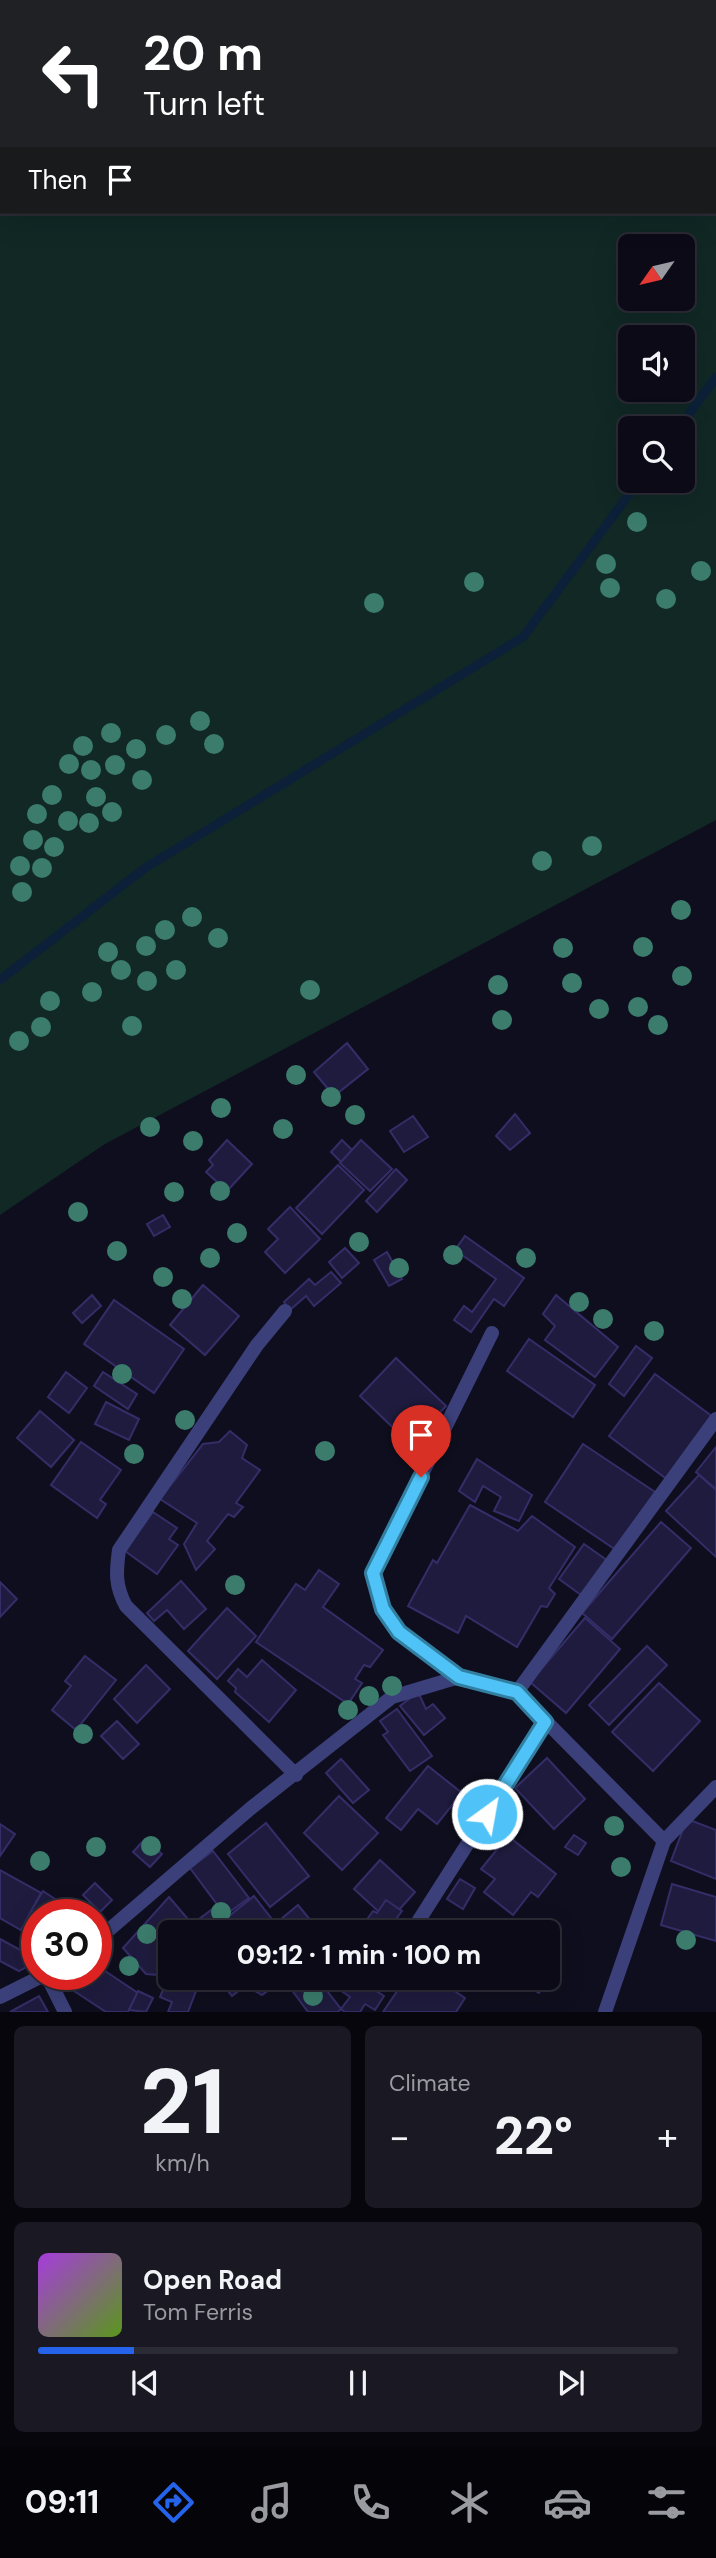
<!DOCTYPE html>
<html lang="en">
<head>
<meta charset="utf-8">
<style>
	body { margin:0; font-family:"DM Sans",sans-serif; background:#191823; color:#f1f3f6; height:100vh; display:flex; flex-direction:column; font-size:26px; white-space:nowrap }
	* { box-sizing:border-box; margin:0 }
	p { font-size:23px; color:#9a9aa1 }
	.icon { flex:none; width:38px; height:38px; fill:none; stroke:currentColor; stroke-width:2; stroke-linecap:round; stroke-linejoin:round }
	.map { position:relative; height:2012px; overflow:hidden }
	.side { display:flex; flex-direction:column; gap:14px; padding:14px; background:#06060c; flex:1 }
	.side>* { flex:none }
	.guide { position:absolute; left:0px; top:0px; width:718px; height:214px; box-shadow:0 7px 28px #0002,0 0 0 2px #2b2b35; background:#202124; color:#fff; overflow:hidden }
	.needle { width:46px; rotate:236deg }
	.controls { position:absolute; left:618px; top:234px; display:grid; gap:14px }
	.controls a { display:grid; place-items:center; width:77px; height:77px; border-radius:10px; background:#0b0a16; box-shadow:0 7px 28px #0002,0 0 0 2px #2b2b35; font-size:35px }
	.speed { position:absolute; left:21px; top:1899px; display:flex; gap:14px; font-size:35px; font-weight:700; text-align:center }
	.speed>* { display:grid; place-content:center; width:91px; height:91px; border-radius:50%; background:#0b0a16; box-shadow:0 7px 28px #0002,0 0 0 2px #2b2b35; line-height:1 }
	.speed .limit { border:10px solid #d22; background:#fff; color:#111 }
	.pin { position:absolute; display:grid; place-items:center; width:60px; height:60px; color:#fff; margin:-72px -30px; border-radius:50% 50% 50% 0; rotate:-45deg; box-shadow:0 0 7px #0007 }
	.pin .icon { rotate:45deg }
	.me { position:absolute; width:77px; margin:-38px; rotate:32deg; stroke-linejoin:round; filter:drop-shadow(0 0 5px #0008) }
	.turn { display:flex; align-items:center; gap:24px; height:147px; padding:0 28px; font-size:32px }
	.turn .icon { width:91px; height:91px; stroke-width:2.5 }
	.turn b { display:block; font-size:49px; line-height:60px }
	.then { display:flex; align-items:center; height:66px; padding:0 28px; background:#0003; gap:14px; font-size:26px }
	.big { font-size:52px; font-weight:800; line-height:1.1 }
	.side .tile { flex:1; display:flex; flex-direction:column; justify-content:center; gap:10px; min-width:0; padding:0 24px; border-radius:10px; background:#191823 }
	.side .dial { align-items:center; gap:0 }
	.dial b { font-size:91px; line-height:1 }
	.song { display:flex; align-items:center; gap:21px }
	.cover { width:84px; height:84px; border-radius:10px; background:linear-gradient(135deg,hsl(280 70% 55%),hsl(90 70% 35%)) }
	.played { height:7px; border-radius:4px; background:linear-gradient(90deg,#2563eb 15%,#2b2b35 15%) }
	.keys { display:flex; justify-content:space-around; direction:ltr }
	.heat { display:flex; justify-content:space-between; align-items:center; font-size:38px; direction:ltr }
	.side .tiles { flex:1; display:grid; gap:14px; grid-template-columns:1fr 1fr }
	.tile:last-child { grid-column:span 2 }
	.trip { position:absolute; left:158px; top:1920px; width:402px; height:70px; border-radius:10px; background:#0b0a16; box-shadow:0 7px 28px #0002,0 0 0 2px #2b2b35; font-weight:800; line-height:70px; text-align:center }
	.dock { display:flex; height:112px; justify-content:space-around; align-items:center; background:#040409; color:#9a9aa1 }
	.dock .icon { width:49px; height:49px }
	.dock .selected { color:#2563eb }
	.dock b { font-size:32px; color:#f1f3f6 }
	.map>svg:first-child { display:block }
	.green { fill:#112825; fill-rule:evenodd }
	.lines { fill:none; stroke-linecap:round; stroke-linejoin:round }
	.stream { stroke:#0c2139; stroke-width:9 }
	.building { fill:#1e1b3e; stroke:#342e68; stroke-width:2 }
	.street { stroke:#3b407a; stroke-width:14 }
	.tree { fill:#3b7c6c }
	.route-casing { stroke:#337fa1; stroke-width:18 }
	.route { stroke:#4fc3f7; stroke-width:12 }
</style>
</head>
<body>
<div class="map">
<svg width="716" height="2012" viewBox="0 0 716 2012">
	<rect width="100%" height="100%" fill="#0f0e1e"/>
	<!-- green -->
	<path class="green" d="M 0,0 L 716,0 L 716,820 L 105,1144 L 0,1215 ZM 2,2 L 716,2 L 716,212 L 2,212 ZM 630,247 L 682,247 L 682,299 L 630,299 ZM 630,338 L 682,338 L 682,390 L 630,390 ZM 630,429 L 682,429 L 682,481 L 630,481 Z"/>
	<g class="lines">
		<!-- stream -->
		<g class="stream">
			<path d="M 678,429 L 716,377"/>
			<path d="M 0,980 L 145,868 L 523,637 L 639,481"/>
		</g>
	</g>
	<!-- building -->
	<g class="building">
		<path d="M 347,1043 L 368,1069 L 334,1096 L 314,1072 Z"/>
		<path d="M 515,1114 L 530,1133 L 510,1150 L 496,1136 Z"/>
		<path d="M 413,1116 L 428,1137 L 404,1152 L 390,1131 Z"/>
		<path d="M 227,1140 L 252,1164 L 227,1191 L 206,1172 L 213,1165 L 209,1160 Z"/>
		<path d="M 342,1140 L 360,1158 L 349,1170 L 331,1152 Z"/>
		<path d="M 361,1140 L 392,1169 L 370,1191 L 340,1163 Z"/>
		<path d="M 338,1165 L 364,1190 L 322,1234 L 296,1208 Z"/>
		<path d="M 396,1169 L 407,1180 L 377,1212 L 366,1201 Z"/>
		<path d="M 290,1207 L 320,1239 L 285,1273 L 265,1252 L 278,1239 L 268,1229 Z"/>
		<path d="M 163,1215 L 170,1227 L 154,1236 L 147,1224 Z"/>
		<path d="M 465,1236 L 524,1278 L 504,1306 L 494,1299 L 471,1332 L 454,1320 L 464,1306 L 472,1312 L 496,1279 L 455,1250 Z"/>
		<path d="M 345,1248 L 359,1263 L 342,1278 L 329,1262 Z"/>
		<path d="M 387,1252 L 402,1279 L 389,1286 L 374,1260 Z"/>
		<path d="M 331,1272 L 341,1283 L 314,1306 L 306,1296 L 290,1310 L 284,1302 L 309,1279 L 315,1285 Z"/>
		<path d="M 203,1285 L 239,1316 L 205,1355 L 170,1325 Z"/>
		<path d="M 92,1295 L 101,1306 L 82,1323 L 73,1313 Z"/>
		<path d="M 556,1295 L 618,1347 L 595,1377 L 545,1340 L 555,1326 L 543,1314 Z"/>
		<path d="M 114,1300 L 184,1349 L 154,1393 L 84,1344 Z"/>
		<path d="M 529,1339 L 595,1385 L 573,1417 L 507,1371 Z"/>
		<path d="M 636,1346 L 652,1358 L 624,1396 L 609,1384 Z"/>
		<path d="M 396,1358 L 446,1406 L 410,1444 L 360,1396 Z"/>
		<path d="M 66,1372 L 87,1388 L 69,1413 L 48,1397 Z"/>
		<path d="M 103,1372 L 137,1394 L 128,1409 L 94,1386 Z"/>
		<path d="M 655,1374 L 713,1417 L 668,1480 L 609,1436 Z"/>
		<path d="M 106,1402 L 139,1419 L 129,1440 L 95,1424 Z"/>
		<path d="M 40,1411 L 74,1440 L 51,1467 L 17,1438 Z"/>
		<path d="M 230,1431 L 247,1445 L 242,1458 L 260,1470 L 236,1503 L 243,1507 L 234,1517 L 228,1514 L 207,1541 L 215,1549 L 196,1570 L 184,1544 L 197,1523 L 160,1499 L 203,1444 L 219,1442 Z"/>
		<path d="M 81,1442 L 121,1470 L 100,1500 L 106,1504 L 97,1518 L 51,1485 Z"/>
		<path d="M 583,1444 L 655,1492 L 616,1550 L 545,1502 Z"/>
		<path d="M 716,1447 L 716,1489 L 696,1472 Z"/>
		<path d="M 477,1459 L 532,1495 L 519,1521 L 494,1511 L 501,1497 L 483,1486 L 475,1502 L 459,1491 Z"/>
		<path d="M 699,1475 L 716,1490 L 716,1557 L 666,1511 Z"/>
		<path d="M 470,1505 L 518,1531 L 532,1516 L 575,1547 L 549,1588 L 555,1594 L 547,1607 L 541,1606 L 517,1647 L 466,1616 L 458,1633 L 408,1606 L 433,1560 L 437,1563 Z"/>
		<path d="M 153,1512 L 177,1528 L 169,1539 L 178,1545 L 157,1574 L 125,1551 Z"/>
		<path d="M 661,1522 L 691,1548 L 612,1639 L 582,1613 Z"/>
		<path d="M 584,1544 L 608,1561 L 581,1595 L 559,1579 Z"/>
		<path d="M 319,1570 L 339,1584 L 323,1607 L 383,1650 L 370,1667 L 364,1665 L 355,1679 L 362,1683 L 348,1704 L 256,1642 L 296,1584 L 305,1590 Z"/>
		<path d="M 181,1581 L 206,1609 L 184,1629 L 167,1610 L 154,1621 L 147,1613 Z"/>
		<path d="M 0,1582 L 17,1599 L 0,1617 Z"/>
		<path d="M 227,1608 L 256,1636 L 217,1679 L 188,1651 Z"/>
		<path d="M 585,1618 L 620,1649 L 566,1713 L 530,1682 Z"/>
		<path d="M 647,1646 L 667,1665 L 609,1725 L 589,1705 Z"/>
		<path d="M 85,1656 L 116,1680 L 76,1730 L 52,1710 L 71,1686 L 65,1681 Z"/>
		<path d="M 262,1660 L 296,1690 L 269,1722 L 235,1692 L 236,1688 L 228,1681 L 238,1669 L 247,1677 Z"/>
		<path d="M 146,1665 L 170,1689 L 137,1723 L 114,1699 Z"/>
		<path d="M 659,1683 L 700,1721 L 653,1771 L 612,1732 Z"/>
		<path d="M 418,1692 L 426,1709 L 433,1704 L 445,1718 L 424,1735 L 400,1706 Z"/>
		<path d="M 397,1709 L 432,1756 L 410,1771 L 383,1735 L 388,1732 L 380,1721 Z"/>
		<path d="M 117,1721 L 139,1744 L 123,1759 L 101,1736 Z"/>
		<path d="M 547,1758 L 585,1799 L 554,1829 L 515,1788 Z"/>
		<path d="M 341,1759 L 369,1790 L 353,1803 L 326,1773 Z"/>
		<path d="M 428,1766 L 462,1793 L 437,1824 L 418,1809 L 401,1830 L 386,1818 Z"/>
		<path d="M 339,1796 L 378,1833 L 342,1870 L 304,1833 Z"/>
		<path d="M 687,1819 L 716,1830 L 716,1879 L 671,1861 Z"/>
		<path d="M 266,1823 L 309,1876 L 270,1907 L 228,1854 Z"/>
		<path d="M 0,1824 L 15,1834 L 0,1856 Z"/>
		<path d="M 574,1835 L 586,1843 L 578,1855 L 565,1847 Z"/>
		<path d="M 508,1836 L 556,1874 L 538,1897 L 531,1892 L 513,1915 L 484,1892 L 495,1879 L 481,1869 Z"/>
		<path d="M 145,1839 L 162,1854 L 150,1867 L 133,1852 Z"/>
		<path d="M 213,1851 L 249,1898 L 225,1915 L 190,1868 Z"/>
		<path d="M 380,1860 L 415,1892 L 389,1921 L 354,1889 Z"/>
		<path d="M 0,1870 L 41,1893 L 21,1930 L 0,1918 Z"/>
		<path d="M 460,1879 L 475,1888 L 463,1909 L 447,1899 Z"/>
		<path d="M 95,1883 L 112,1900 L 100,1912 L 83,1895 Z"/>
		<path d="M 672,1884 L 716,1897 L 716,1941 L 661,1925 Z"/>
		<path d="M 43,1891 L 70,1909 L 70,1914 L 37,1914 L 31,1911 Z"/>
		<path d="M 254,1896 L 282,1932 L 240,1932 L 228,1917 Z"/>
		<path d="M 169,1897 L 199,1932 L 170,1932 L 170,1976 L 146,1974 L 123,1948 Z"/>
		<path d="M 386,1900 L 402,1911 L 393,1923 L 403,1932 L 358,1932 L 373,1911 L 377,1913 Z"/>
		<path d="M 218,1905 L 225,1915 L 238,1932 L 209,1932 L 199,1919 Z"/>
		<path d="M 298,1905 L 320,1932 L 289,1932 L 280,1920 Z"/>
		<path d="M 0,1939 L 37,1959 L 37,1961 L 19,1971 L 0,1961 Z"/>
		<path d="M 96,1965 L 138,1993 L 128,2012 L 106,2012 L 71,1989 L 79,1974 L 96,1974 Z"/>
		<path d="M 548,1970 L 551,1972 L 539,1993 L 512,1978 L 548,1978 Z"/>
		<path d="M 218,1978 L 244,1978 L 248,1983 L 232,1996 Z"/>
		<path d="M 242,1978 L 272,1978 L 277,1984 L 262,1995 L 250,1988 Z"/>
		<path d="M 283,1978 L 317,1978 L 341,2009 L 338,2012 L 308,2012 Z"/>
		<path d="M 327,1978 L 372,1978 L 367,1985 L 384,1996 L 375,2010 L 365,2004 L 360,2012 L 345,2012 L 341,2009 L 350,1997 L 326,1980 Z"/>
		<path d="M 406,1978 L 435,1978 L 465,1998 L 456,2012 L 383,2012 Z"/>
		<path d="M 167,1980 L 196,1991 L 188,2012 L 168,2012 L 172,2002 L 160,1997 Z"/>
		<path d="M 138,1991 L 153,1998 L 146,2012 L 129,2010 Z"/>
		<path d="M 39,1996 L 48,2012 L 10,2012 Z"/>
	</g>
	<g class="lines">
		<!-- street -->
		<g class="street">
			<path d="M 285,1311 L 257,1345 L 119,1550 C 116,1572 115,1586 126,1606 L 296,1775"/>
			<path d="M 459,1677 L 399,1632 L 383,1609 L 373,1573 L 492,1333"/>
			<path d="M 517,1692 L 664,1841"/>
			<path d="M 414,1928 L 545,1722"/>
			<path d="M 96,1941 L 251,1808 L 392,1697 L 459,1677 L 517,1692 L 716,1419"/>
			<path d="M 46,1974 L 65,2012"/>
			<path d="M 0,1997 L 46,1974"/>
			<path d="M 605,2012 L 664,1841 L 716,1787"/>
		</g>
	</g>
	<!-- trees -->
	<g class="tree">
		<circle cx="637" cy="522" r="10"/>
		<circle cx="606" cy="564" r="10"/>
		<circle cx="701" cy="571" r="10"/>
		<circle cx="474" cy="582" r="10"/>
		<circle cx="610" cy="588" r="10"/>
		<circle cx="666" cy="599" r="10"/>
		<circle cx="374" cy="603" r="10"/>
		<circle cx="200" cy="721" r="10"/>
		<circle cx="111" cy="733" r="10"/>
		<circle cx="166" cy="735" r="10"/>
		<circle cx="214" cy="744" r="10"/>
		<circle cx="83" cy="746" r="10"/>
		<circle cx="136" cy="749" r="10"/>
		<circle cx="69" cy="764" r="10"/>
		<circle cx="115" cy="765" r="10"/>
		<circle cx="91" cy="770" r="10"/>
		<circle cx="142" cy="780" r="10"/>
		<circle cx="52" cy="795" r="10"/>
		<circle cx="96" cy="797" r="10"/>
		<circle cx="112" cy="812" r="10"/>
		<circle cx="37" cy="814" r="10"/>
		<circle cx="68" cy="821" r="10"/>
		<circle cx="89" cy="823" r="10"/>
		<circle cx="33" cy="840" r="10"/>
		<circle cx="592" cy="846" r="10"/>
		<circle cx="54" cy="847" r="10"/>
		<circle cx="542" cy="861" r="10"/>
		<circle cx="20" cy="866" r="10"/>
		<circle cx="42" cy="868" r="10"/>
		<circle cx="22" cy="892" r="10"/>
		<circle cx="681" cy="910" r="10"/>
		<circle cx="192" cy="917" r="10"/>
		<circle cx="165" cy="930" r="10"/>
		<circle cx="218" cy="938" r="10"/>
		<circle cx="146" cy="946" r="10"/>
		<circle cx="643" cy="947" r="10"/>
		<circle cx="563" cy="948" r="10"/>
		<circle cx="108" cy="952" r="10"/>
		<circle cx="121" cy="970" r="10"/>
		<circle cx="176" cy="970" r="10"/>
		<circle cx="682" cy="976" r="10"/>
		<circle cx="147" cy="981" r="10"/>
		<circle cx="572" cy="983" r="10"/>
		<circle cx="498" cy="985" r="10"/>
		<circle cx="310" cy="990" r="10"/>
		<circle cx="92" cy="992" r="10"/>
		<circle cx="50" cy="1001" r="10"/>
		<circle cx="638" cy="1007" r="10"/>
		<circle cx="599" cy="1009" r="10"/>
		<circle cx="502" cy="1020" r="10"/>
		<circle cx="658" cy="1025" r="10"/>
		<circle cx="132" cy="1026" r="10"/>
		<circle cx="41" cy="1027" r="10"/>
		<circle cx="19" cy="1041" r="10"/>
		<circle cx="296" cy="1075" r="10"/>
		<circle cx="331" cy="1097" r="10"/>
		<circle cx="221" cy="1108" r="10"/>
		<circle cx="355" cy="1115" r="10"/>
		<circle cx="150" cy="1127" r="10"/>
		<circle cx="283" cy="1129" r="10"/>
		<circle cx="193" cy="1141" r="10"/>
		<circle cx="220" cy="1191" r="10"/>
		<circle cx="174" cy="1192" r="10"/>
		<circle cx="78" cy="1212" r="10"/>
		<circle cx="237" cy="1233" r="10"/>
		<circle cx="359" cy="1242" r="10"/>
		<circle cx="117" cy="1251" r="10"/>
		<circle cx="453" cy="1255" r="10"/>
		<circle cx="210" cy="1258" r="10"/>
		<circle cx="526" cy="1258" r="10"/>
		<circle cx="399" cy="1268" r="10"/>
		<circle cx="163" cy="1277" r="10"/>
		<circle cx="182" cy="1299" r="10"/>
		<circle cx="579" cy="1302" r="10"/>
		<circle cx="603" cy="1319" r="10"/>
		<circle cx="654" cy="1331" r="10"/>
		<circle cx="122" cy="1374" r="10"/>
		<circle cx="185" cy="1420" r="10"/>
		<circle cx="325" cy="1451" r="10"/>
		<circle cx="134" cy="1454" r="10"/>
		<circle cx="235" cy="1585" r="10"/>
		<circle cx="392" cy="1686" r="10"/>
		<circle cx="369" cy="1696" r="10"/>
		<circle cx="348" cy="1710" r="10"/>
		<circle cx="83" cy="1734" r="10"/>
		<circle cx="505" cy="1799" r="10"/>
		<circle cx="614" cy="1826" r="10"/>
		<circle cx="151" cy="1846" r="10"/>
		<circle cx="96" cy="1847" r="10"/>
		<circle cx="40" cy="1861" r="10"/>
		<circle cx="621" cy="1867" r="10"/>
		<circle cx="221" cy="1912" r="10"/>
		<circle cx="147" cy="1934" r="10"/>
		<circle cx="686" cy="1940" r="10"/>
		<circle cx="129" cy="1966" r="10"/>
		<circle cx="313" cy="1996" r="10"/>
	</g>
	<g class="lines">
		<!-- route casing -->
		<g class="route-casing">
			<path id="route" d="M 421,1477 L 373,1573 L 383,1609 L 399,1632 L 459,1677 L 517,1692 L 545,1722 L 487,1814"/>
		</g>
		<!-- route -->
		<use href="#route" class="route"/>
	</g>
</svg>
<div class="controls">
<a><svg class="needle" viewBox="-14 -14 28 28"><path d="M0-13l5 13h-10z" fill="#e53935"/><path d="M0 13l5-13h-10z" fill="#9a9aa1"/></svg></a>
<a><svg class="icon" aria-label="sound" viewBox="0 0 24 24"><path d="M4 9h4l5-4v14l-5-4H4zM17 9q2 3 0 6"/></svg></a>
<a><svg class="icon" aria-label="search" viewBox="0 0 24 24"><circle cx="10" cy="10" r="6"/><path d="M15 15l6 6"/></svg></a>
</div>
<div class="speed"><div class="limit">30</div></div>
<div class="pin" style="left:421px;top:1477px;background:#d93025"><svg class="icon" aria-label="arrive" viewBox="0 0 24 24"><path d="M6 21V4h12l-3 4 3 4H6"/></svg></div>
<svg class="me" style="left:487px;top:1814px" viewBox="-20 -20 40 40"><circle r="17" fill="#4fc3f7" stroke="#fff" stroke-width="3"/><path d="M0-11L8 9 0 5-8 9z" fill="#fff"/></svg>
<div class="trip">09:12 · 1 min · 100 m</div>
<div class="guide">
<div class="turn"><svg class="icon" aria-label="left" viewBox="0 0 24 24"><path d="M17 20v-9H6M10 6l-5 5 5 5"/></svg><div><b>20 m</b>Turn left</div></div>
<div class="then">Then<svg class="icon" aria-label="arrive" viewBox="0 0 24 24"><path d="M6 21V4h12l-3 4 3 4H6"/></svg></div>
</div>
</div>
<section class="side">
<div class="tiles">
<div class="tile dial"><b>21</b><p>km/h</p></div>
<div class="tile"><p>Climate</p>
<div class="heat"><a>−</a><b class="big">22°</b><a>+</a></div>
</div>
<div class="tile">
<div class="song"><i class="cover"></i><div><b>Open Road</b><p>Tom Ferris</p></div></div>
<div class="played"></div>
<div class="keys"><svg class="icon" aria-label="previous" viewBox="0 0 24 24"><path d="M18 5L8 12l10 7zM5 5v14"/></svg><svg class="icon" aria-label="pause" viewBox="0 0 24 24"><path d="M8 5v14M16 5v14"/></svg><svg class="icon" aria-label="next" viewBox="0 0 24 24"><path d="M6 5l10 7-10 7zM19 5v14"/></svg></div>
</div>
</div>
</section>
<nav class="dock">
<b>09:11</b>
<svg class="icon selected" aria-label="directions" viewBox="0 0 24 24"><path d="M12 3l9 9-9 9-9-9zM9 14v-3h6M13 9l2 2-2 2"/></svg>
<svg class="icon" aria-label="music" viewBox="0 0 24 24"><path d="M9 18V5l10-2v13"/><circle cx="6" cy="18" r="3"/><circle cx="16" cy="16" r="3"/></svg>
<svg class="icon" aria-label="phone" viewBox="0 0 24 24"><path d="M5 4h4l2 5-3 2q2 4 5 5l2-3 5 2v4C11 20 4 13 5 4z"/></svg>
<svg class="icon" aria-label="climate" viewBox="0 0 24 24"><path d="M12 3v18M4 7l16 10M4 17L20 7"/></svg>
<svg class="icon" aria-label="car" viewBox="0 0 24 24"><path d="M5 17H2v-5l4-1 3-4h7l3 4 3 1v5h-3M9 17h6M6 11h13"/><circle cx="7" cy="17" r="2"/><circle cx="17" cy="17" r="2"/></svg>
<svg class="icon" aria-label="filters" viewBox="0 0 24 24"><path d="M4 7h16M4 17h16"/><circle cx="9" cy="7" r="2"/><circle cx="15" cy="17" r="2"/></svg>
</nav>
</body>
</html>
